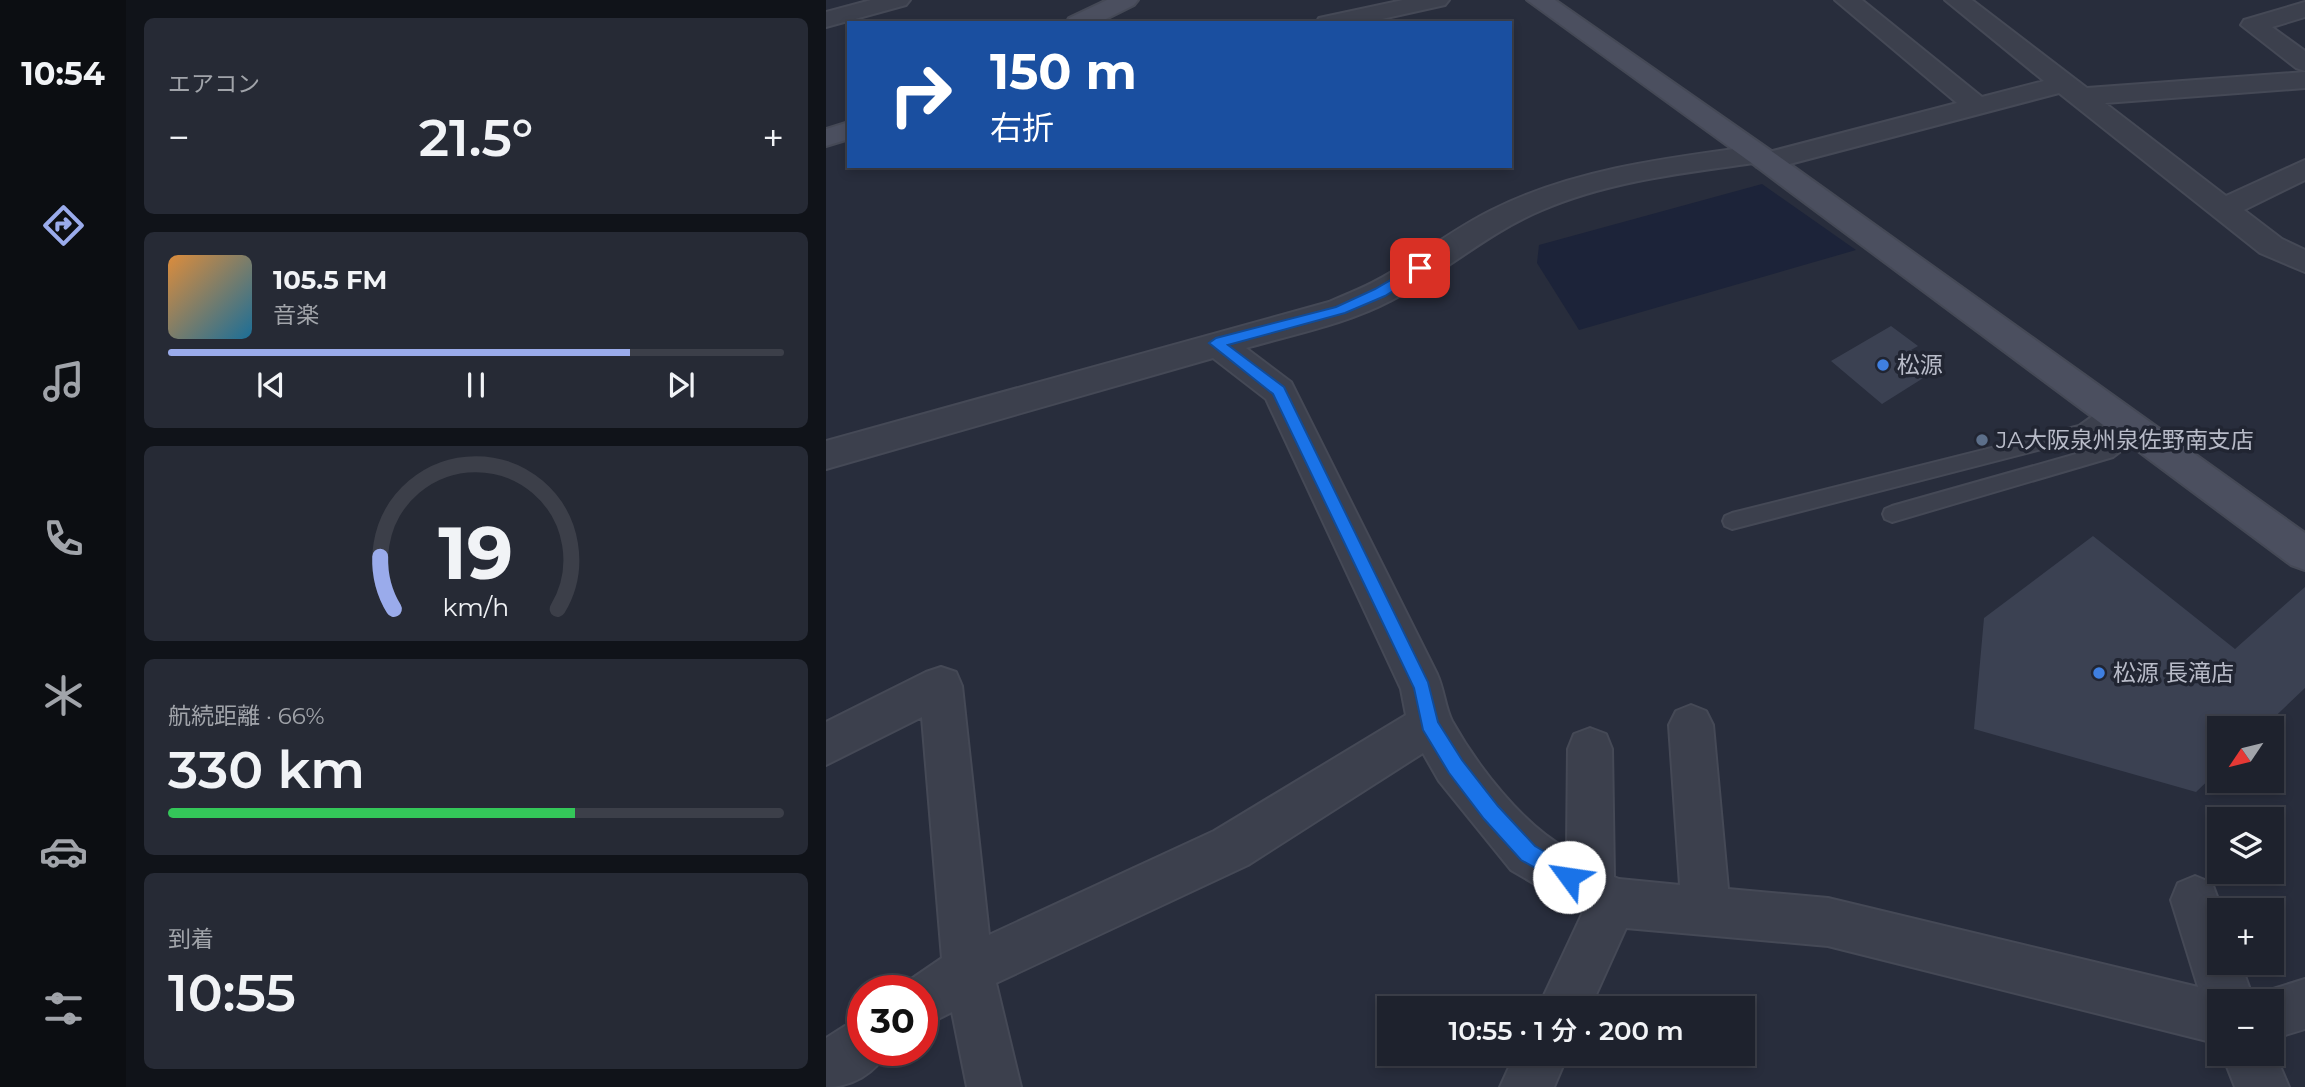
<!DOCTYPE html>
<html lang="ja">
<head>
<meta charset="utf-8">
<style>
	body { margin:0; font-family:Montserrat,"Noto Sans JP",sans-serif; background:#262a35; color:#f1f3f6; height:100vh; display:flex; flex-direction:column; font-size:26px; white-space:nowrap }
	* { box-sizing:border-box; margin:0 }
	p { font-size:23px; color:#a1a4aa }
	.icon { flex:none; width:38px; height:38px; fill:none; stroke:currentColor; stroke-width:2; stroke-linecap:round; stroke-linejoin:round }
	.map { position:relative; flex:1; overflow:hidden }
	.side { display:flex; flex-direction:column; gap:18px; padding:18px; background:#101319; width:700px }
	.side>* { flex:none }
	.guide { position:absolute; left:21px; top:21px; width:665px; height:147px; border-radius:0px; box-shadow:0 4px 10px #0003,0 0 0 2px #3c3f49; background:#1a4fa0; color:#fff; overflow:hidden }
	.needle { width:46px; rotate:235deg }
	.controls { position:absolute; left:1381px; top:716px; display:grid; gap:14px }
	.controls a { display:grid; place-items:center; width:77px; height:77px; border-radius:0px; background:#1e222d; box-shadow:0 4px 10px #0003,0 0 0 2px #3c3f49; font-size:35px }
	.speed { position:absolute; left:21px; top:975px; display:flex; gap:14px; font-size:35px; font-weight:700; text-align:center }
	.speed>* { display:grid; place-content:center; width:91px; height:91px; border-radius:50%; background:#1e222d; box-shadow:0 4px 10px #0003,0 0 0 2px #3c3f49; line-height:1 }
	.speed .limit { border:10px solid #d22; background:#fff; color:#111 }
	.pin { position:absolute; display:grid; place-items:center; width:60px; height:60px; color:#fff; margin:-30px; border-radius:14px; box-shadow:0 4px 10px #0006 }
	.me { position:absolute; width:77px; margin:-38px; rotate:301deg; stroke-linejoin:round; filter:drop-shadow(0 0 5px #0008) }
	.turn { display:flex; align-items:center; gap:24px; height:147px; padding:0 28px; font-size:32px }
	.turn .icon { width:91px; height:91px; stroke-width:2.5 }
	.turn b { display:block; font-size:49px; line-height:60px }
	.big { font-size:52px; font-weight:600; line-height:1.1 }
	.side .card { flex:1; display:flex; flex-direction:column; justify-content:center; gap:10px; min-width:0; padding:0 24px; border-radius:10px; background:#262a35 }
	.side .dial { align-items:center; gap:0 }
	.dial svg { height:182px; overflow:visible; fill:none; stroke:#3c3f49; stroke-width:7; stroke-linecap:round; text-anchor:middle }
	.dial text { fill:#f1f3f6; stroke:none }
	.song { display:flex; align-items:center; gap:21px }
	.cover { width:84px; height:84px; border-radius:10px; background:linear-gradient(135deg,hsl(30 70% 55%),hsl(200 70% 35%)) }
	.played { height:7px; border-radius:4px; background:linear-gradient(90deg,#9aabeb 75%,#3c3f49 75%) }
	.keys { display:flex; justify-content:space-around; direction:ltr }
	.heat { display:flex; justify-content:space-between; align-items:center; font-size:38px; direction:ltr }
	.charge { height:10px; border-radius:5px; background:linear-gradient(90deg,#34c759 66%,#3c3f49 0) }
	.trip { position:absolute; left:551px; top:996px; width:378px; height:70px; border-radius:0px; background:#1e222d; box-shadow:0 4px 10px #0003,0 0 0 2px #3c3f49; font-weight:600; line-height:70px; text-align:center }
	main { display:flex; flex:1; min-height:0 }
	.tabs { display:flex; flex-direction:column; width:126px; justify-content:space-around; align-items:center; background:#0c0e12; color:#a1a4aa }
	.tabs .icon { width:49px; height:49px }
	.tabs .current { color:#9aabeb }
	.tabs b { font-size:32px; color:#f1f3f6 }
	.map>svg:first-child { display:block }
	.water { fill:#1c2339 }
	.building { fill:#3b4152 }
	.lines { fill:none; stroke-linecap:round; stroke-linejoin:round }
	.lane-casing { stroke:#454956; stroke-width:4 }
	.street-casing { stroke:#454956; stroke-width:4 }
	.secondary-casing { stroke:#454956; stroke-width:4 }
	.lane { fill:#3c404d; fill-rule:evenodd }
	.street { fill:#3c404d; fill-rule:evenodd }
	.secondary { fill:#4b4f5f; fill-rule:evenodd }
	.route { fill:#1a73e8; stroke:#114b97; stroke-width:2 }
	.shop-dot { fill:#3f7fe0; stroke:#212532; stroke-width:2.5 }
	.service-dot { fill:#5c6f8a; stroke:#212532; stroke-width:2.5 }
	.labels { text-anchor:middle; stroke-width:7; stroke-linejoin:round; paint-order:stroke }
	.poi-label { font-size:23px; fill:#b8bbc8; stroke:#212532; text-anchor:start }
</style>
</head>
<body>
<main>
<nav class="tabs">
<b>10:54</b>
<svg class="icon current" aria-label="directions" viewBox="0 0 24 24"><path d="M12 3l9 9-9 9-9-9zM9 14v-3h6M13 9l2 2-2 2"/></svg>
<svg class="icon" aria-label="music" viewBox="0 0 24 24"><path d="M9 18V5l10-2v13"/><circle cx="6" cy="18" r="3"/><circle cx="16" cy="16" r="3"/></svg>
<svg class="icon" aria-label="phone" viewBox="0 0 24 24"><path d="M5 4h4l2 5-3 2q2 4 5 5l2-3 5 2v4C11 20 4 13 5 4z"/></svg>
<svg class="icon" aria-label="climate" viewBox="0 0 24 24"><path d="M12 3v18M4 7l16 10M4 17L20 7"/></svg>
<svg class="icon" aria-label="car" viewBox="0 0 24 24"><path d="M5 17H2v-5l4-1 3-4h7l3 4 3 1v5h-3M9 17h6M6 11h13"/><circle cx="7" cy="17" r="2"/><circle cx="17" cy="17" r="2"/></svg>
<svg class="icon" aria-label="filters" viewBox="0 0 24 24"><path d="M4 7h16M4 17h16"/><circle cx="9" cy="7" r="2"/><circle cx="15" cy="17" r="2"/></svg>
</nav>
<section class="side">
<div class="card"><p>エアコン</p>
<div class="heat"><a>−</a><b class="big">21.5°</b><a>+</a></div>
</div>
<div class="card">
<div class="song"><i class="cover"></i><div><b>105.5 FM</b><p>音楽</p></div></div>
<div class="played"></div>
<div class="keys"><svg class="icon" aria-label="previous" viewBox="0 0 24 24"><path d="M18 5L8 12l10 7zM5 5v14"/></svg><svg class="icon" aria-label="pause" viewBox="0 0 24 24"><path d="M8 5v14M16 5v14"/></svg><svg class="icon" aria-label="next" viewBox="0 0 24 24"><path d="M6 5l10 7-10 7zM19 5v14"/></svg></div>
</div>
<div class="card dial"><svg viewBox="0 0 100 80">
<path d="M14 69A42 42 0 1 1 86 69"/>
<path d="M14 69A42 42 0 0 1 8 46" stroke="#9aabeb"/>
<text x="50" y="56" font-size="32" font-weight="700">19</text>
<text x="50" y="72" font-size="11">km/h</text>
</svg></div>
<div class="card"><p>航続距離 · 66%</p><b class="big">330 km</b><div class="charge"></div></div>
<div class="card"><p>到着</p><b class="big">10:55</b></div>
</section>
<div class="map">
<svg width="1479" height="1087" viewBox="0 0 1479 1087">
	<rect width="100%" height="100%" fill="#282d3c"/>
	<!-- water -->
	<path class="water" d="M 936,184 L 1030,250 L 753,330 L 711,263 L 713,245 Z"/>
	<!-- building -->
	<g class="building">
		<path d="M 1065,326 L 1092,346 L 1085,350 L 1110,370 L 1056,404 L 1005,361 Z"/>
		<path d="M 1267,536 L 1409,649 L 1479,587 L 1479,688 L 1437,728 L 1393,728 L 1393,770 L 1370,792 L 1148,729 L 1158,618 Z"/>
	</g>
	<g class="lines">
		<!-- lane casing -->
		<g class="lane-casing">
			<g id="lane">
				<path d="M 1284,404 L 1290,406 L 1293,411 L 1290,416 L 1258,438 L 906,529 L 899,526 L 897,521 L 899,516 L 906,513 L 1253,426 Z"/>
				<path d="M 1310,423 L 1316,425 L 1319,430 L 1316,435 L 1287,457 L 1066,522 L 1059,519 L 1057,514 L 1059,509 L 1066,506 L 1275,447 Z"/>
			</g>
		</g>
		<!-- street casing -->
		<g class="street-casing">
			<g id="street">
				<path d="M 45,0 L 84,0 L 80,5 L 0,27 L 0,12 Z"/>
				<path d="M 577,0 L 623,0 L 619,5 L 538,23 L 490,23 L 493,18 Z"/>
				<path d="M 1009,0 L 1036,0 L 1156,97 L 1218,81 L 1119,0 L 1146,0 L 1261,88 L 1479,72 L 1479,88 L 1279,103 L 1400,196 L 1479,160 L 1479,180 L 1418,210 L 1456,239 L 1479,250 L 1479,272 L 1434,253 L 1233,93 L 941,170 L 931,167 L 928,163 C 857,173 783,181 716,210 C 661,233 618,273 566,300 C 521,324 468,334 420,348 L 465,382 L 611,674 C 618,689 619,707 626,721 C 651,766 696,824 741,849 L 742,749 L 748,734 L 764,728 L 780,734 L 786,749 L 788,877 L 793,879 L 854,885 L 843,725 L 850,711 L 865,705 L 880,711 L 887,725 L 902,889 L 1002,898 L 1372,987 L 1345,900 L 1352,883 L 1369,876 L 1386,883 L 1396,910 L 1393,910 L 1393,962 L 1414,962 L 1427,998 L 1428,995 L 1479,979 L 1479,1029 L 1446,1039 L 1446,1001 L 1393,1001 L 1393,1044 L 1002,946 L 800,928 L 764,1008 L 712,1008 L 757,912 L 685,870 L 613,781 L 597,753 L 422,865 L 170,983 L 195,1087 L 141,1087 L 126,1012 L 96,1027 L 96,990 L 75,990 L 78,984 L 116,958 L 96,717 L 0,765 L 0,722 L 100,672 L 115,667 L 130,672 L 136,686 L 163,935 L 388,831 L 580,715 L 575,689 L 440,399 L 387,358 L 0,469 L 0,441 L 503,302 C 521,294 540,287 557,277 C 594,256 627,229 666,210 C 748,169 841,158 930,146 L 940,148 L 943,152 L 1131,103 Z"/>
				<path d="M 1479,2 L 1479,17 L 1446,27 L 1479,51 L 1479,71 L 1470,68 L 1415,25 L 1418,20 Z"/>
				<path d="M 37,1018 L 37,1050 L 61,1050 C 50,1074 25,1087 0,1087 L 0,1038 L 19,1026 Z"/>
				<path d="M 1446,1047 L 1463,1087 L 1409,1087 L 1396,1054 L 1446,1054 Z"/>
				<path d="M 689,1054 L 742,1054 L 728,1087 L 674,1087 Z"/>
			</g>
		</g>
		<!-- secondary casing -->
		<g class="secondary-casing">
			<g id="secondary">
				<path d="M 281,0 L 312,0 L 308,5 L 272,23 L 240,23 L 243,18 Z"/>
				<path d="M 701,0 L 729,0 L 951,155 L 1479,533 L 1479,570 L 1465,565 L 931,167 Z"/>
				<path d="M 23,122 L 23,139 L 0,146 L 0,129 Z"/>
			</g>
		</g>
		<!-- lane -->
		<use href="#lane" class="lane"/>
		<!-- street -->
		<use href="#street" class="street"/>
		<!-- secondary -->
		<use href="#secondary" class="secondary"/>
	</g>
	<!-- route -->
	<path class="route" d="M 594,263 L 599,265 L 599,271 L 559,296 L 519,313 L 402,345 L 458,387 L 602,682 L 612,722 L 636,760 L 672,806 L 709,846 L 750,870 L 753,877 L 750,884 L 743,887 L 695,860 L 658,819 L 623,773 L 597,730 L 588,688 L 447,394 L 383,343 L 390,338 L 510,307 L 549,289 Z"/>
	<!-- markers -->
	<g class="shop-dot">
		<circle cx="1057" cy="365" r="7"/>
		<circle cx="1273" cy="673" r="7"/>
	</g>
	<circle class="service-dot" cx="1156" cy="440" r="7"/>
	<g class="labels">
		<!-- poi labels -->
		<g class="poi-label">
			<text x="1071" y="373">松源</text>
			<text x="1170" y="448">JA大阪泉州泉佐野南支店</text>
			<text x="1287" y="681">松源 長滝店</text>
		</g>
	</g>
</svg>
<div class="controls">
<a><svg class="needle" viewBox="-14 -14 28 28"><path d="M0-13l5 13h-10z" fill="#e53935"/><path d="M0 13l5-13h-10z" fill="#a1a4aa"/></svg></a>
<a><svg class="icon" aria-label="layers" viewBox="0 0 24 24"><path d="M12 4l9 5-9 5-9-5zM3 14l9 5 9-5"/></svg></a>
<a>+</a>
<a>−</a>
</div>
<div class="speed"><div class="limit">30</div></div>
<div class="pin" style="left:594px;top:268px;background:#d93025"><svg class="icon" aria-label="arrive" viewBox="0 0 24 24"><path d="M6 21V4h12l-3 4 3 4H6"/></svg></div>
<svg class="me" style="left:743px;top:877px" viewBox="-20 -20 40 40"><circle r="19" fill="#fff"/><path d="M0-13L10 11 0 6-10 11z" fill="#1a73e8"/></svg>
<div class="trip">10:55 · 1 分 · 200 m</div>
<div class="guide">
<div class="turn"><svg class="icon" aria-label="right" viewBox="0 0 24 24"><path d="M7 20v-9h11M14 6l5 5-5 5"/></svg><div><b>150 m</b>右折</div></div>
</div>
</div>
</main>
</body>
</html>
